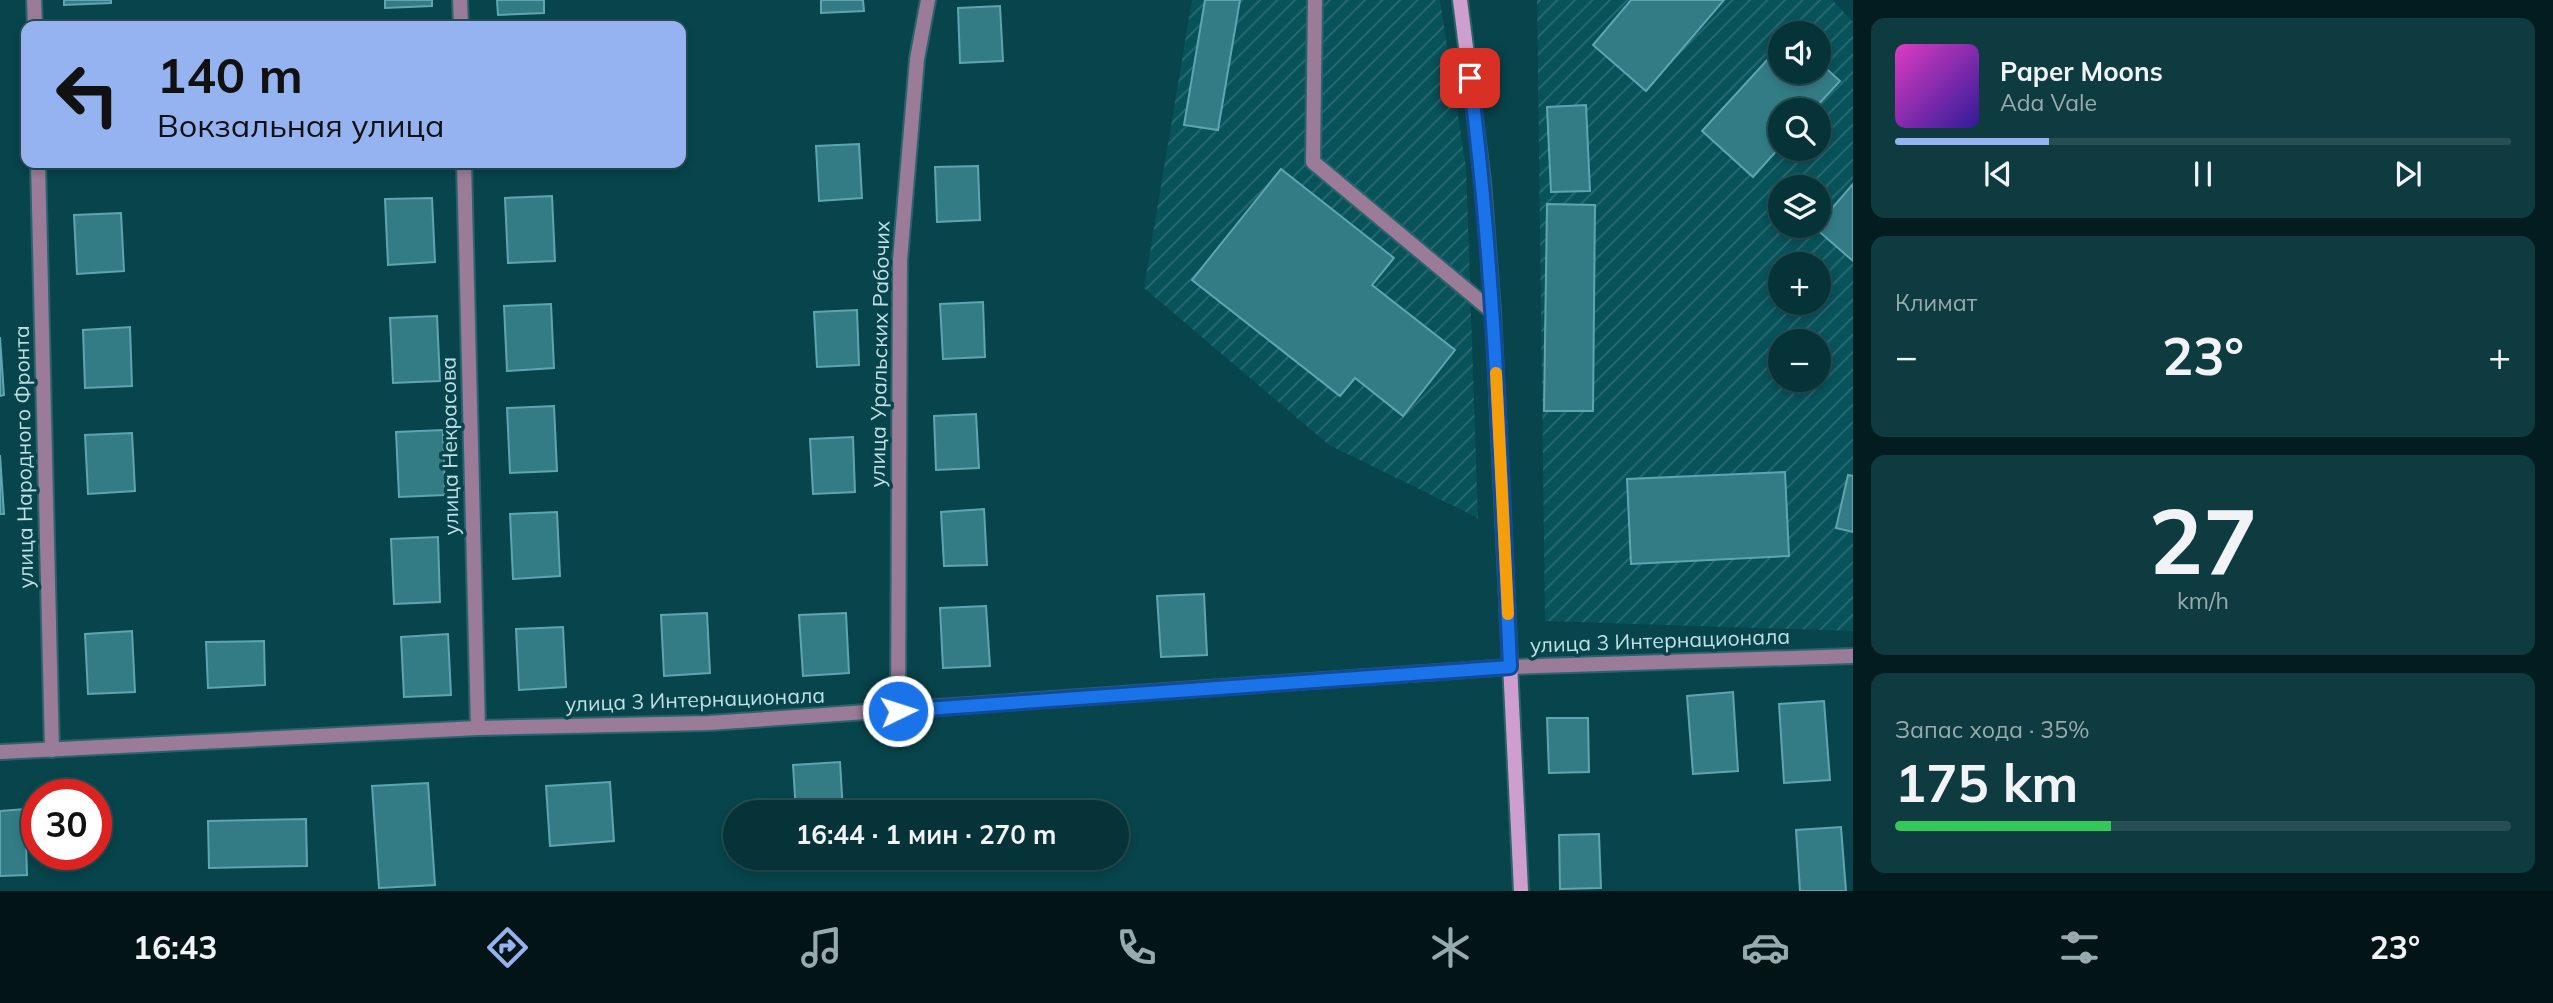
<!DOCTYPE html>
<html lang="ru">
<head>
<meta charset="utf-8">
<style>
	body { margin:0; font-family:Mulish,sans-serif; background:#0e3b40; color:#f1f3f6; height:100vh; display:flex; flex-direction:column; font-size:26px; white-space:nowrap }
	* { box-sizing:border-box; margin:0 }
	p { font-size:23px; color:#97aaae }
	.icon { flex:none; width:38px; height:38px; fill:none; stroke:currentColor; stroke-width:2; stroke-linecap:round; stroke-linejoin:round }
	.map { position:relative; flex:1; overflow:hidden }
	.panel { display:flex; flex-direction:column; gap:18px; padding:18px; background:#031c1f; width:700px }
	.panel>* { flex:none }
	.hud { position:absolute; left:21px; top:21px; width:665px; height:147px; border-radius:14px; box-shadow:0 4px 10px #0003,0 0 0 2px #264e53; background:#95b2f1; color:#111; overflow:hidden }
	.buttons { position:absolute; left:1768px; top:21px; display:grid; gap:14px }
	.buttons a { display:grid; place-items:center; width:63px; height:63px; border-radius:50%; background:#053338; box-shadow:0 4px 10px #0003,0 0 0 2px #264e53; font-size:35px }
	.speed { position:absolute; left:21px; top:779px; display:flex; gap:14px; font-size:35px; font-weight:700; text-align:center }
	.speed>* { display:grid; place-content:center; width:91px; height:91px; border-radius:50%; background:#053338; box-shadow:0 4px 10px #0003,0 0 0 2px #264e53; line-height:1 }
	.speed .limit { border:10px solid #d22; background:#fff; color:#111 }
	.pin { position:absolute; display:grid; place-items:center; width:60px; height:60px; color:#fff; margin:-30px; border-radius:14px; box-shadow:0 4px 10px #0006 }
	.me { position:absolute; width:77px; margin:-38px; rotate:86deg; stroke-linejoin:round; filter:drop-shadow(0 0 5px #0008) }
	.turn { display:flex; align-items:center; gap:24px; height:147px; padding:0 21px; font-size:32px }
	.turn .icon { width:91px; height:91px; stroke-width:2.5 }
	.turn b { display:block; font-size:49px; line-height:60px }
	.big { font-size:52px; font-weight:700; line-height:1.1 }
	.panel .tile { flex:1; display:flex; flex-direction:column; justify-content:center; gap:10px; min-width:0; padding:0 24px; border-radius:14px; background:#0e3b40 }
	.panel .dial { align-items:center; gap:0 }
	.dial b { font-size:91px; line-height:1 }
	.song { display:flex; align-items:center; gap:21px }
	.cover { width:84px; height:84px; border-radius:10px; background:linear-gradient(135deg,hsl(310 70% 55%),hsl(250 70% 35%)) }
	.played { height:7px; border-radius:4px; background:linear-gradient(90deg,#95b2f1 25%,#264e53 25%) }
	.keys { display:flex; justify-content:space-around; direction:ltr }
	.heat { display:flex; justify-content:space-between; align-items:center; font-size:38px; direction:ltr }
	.charge { height:10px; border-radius:5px; background:linear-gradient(90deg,#34c759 35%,#264e53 0) }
	.trip { position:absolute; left:723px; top:800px; width:406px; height:70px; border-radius:35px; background:#053338; box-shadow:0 4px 10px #0003,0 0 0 2px #264e53; font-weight:700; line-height:70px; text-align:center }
	.tab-bar { display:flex; height:112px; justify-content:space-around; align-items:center; background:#021416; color:#97aaae }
	.tab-bar .icon { width:49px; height:49px }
	.tab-bar .current { color:#95b2f1 }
	.tab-bar b { font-size:32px; color:#f1f3f6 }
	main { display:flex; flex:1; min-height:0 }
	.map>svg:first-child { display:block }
	.industrial { fill:url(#industrial-furrows); fill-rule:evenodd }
	.building { fill:#347c85; stroke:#5fa5af; stroke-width:2 }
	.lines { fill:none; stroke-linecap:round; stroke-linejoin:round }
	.service-casing { stroke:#2c636a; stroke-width:18 }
	.minor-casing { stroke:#2c636a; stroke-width:18 }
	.secondary-casing { stroke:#2c636a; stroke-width:18 }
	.service { stroke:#9a7c99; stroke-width:14 }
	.minor { stroke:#9a7c99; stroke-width:14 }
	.secondary { stroke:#ce9fce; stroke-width:14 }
	.route-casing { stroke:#114b97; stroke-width:18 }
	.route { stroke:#1a73e8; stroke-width:12 }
	.slow { stroke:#f59e0b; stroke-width:12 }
	.labels { text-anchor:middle; stroke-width:7; stroke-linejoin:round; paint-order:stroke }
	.street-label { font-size:21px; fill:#bfe1e5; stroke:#07444b }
</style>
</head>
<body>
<main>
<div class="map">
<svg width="1853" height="891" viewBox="0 0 1853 891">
	<defs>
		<pattern id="industrial-furrows" width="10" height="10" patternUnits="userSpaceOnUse" patternTransform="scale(1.75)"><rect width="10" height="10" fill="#08525a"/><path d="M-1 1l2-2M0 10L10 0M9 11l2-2" fill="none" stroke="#2a6b72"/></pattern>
	</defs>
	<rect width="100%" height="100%" fill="#07444b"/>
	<!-- industrial -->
	<g class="industrial">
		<path d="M 1192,0 L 1440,0 L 1466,167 L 1478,518 L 1329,445 L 1144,288 Z"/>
		<path d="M 1537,0 L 1832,0 L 1853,22 L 1853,631 L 1545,621 ZM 1780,33 L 1818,33 L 1818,72 L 1780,72 ZM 1780,110 L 1818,110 L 1818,149 L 1780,149 ZM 1780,187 L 1818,187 L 1818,226 L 1780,226 ZM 1780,264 L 1818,264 L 1818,303 L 1780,303 ZM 1780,341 L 1818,341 L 1818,380 L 1780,380 Z"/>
	</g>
	<!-- building -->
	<g class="building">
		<path d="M 64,0 L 111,0 L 111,3 L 64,5 Z"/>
		<path d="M 385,0 L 432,0 L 432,6 L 385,8 Z"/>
		<path d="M 497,0 L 544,0 L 544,13 L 498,15 Z"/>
		<path d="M 821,0 L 863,0 L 864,11 L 821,13 Z"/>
		<path d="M 1205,0 L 1240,0 L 1218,130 L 1184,125 Z"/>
		<path d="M 1631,0 L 1724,0 L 1646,91 L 1593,45 Z"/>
		<path d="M 1000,6 L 1003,61 L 960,63 L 958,8 Z"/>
		<path d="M 1780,46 L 1780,72 L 1818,72 L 1818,61 L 1840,81 L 1813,110 L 1780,110 L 1780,147 L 1753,177 L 1702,131 Z"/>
		<path d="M 1586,105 L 1590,191 L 1551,192 L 1547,107 Z"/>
		<path d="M 859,144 L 862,198 L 819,201 L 816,146 Z"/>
		<path d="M 978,166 L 980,220 L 937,222 L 935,167 Z"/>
		<path d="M 1281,169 L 1394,258 L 1372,285 L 1455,350 L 1403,416 L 1355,378 L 1340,396 L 1192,280 Z"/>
		<path d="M 1853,184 L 1853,261 L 1815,228 Z"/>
		<path d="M 552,196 L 555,261 L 508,263 L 505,198 Z"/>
		<path d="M 432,198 L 435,262 L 388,265 L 385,199 Z"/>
		<path d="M 1547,204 L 1595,205 L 1593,411 L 1544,411 Z"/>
		<path d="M 121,213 L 124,271 L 77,274 L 74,215 Z"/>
		<path d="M 983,302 L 985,357 L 943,359 L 940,304 Z"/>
		<path d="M 551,304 L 554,368 L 507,371 L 504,306 Z"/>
		<path d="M 857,310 L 859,365 L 817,367 L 814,312 Z"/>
		<path d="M 437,316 L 440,381 L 393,383 L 390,318 Z"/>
		<path d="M 130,327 L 132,386 L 85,388 L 83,330 Z"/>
		<path d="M 0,337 L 4,395 L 0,396 Z"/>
		<path d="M 554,406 L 557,471 L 510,473 L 507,408 Z"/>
		<path d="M 976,414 L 979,468 L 936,470 L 934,416 Z"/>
		<path d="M 443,430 L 445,495 L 399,497 L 396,432 Z"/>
		<path d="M 132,433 L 135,491 L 88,494 L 85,435 Z"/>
		<path d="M 853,437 L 855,492 L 813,494 L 810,439 Z"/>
		<path d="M 0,455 L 4,514 L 0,514 Z"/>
		<path d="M 1785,472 L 1789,556 L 1631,564 L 1627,479 Z"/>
		<path d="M 1848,475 L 1853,476 L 1853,532 L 1836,528 Z"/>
		<path d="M 984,509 L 987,565 L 944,566 L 941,512 Z"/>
		<path d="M 557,512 L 560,576 L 513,579 L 510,514 Z"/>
		<path d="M 438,537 L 440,602 L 394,604 L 391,539 Z"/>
		<path d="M 1204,594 L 1207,655 L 1161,657 L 1157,596 Z"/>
		<path d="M 986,606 L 990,666 L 943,668 L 940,608 Z"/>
		<path d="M 707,613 L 710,673 L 664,676 L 661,615 Z"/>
		<path d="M 846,613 L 849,673 L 803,676 L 799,615 Z"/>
		<path d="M 563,627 L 566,687 L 519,690 L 516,629 Z"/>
		<path d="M 132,631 L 135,692 L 88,694 L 85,634 Z"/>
		<path d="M 448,634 L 451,695 L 404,697 L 401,637 Z"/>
		<path d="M 264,641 L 265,685 L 208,688 L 206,642 Z"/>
		<path d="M 1733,692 L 1738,771 L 1693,774 L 1687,696 Z"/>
		<path d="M 1824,701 L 1830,780 L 1784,783 L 1779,704 Z"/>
		<path d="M 1547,718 L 1588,718 L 1589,772 L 1549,773 Z"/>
		<path d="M 840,762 L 843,812 L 796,812 L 793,765 Z"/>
		<path d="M 610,782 L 614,841 L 550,846 L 546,786 Z"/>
		<path d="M 428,783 L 435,885 L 379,888 L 372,786 Z"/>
		<path d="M 25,809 L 27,875 L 0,876 L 0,811 Z"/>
		<path d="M 306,819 L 307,866 L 209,868 L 208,821 Z"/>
		<path d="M 1841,827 L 1846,891 L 1800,891 L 1796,830 Z"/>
		<path d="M 1599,834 L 1601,888 L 1560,889 L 1559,835 Z"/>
	</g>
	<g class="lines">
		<!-- service casing -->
		<g class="service-casing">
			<path id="service" d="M 1315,0 L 1313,162 L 1493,312"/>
		</g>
		<!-- minor casing -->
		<g class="minor-casing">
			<g id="minor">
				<path d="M 34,0 L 35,26"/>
				<path d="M 460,0 L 461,26"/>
				<path d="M 38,163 L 52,750"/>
				<path d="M 464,163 L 478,728"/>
				<path d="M 898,711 L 900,260 L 917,59 L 928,0"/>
				<path d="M 0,752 L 478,728 L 709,723 L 1510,667 L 1853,656"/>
			</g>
		</g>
		<!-- secondary casing -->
		<g class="secondary-casing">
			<path id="secondary" d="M 1460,0 L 1483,181 L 1493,312 L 1521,891"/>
		</g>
		<!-- service -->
		<use href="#service" class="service"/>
		<!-- minor -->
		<use href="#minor" class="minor"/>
		<!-- secondary -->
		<use href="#secondary" class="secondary"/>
	</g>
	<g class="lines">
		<!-- route casing -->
		<g class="route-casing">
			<path id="route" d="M 898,711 L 1510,667 C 1501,470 1495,273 1470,78"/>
		</g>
		<!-- route -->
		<use href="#route" class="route"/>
		<!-- slow -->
		<path class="slow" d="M 1496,373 L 1508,614"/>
	</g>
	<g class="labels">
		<!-- street labels -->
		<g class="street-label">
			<text transform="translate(880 354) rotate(-89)" y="7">улица Уральских Рабочих</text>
			<text transform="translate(450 446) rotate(-91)" y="7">улица Некрасова</text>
			<text transform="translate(24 457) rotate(-91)" y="7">улица Народного Фронта</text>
			<text transform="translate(1660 641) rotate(-2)" y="7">улица 3 Интернационала</text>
			<text transform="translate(695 700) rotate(-2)" y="7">улица 3 Интернационала</text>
		</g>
	</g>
</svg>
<div class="buttons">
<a><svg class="icon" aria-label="sound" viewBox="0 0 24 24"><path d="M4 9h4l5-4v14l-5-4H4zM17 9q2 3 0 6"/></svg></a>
<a><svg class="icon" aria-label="search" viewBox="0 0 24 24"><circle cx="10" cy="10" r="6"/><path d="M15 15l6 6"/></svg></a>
<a><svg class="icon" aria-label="layers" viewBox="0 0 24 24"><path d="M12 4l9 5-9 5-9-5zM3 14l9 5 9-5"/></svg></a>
<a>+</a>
<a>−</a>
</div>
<div class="speed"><div class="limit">30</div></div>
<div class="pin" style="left:1470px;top:78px;background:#d93025"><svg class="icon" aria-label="arrive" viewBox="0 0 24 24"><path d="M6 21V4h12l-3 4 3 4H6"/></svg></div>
<svg class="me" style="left:898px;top:711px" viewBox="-20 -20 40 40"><circle r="17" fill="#1a73e8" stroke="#fff" stroke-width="3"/><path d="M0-11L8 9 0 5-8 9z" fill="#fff"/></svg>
<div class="trip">16:44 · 1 мин · 270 m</div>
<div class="hud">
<div class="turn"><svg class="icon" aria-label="left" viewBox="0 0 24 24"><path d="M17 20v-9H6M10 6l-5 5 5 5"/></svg><div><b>140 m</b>Вокзальная улица</div></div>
</div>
</div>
<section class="panel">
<div class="tile">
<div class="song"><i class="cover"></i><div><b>Paper Moons</b><p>Ada Vale</p></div></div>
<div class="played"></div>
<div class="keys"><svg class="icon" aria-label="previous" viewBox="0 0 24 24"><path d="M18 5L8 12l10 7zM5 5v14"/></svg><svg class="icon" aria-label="pause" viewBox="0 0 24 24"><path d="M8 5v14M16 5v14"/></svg><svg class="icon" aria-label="next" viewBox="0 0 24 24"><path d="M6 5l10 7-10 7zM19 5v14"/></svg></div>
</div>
<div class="tile"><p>Климат</p>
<div class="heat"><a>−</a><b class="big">23°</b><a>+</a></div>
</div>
<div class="tile dial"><b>27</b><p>km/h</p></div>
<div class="tile"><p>Запас хода · 35%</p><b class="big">175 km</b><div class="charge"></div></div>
</section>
</main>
<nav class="tab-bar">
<b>16:43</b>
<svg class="icon current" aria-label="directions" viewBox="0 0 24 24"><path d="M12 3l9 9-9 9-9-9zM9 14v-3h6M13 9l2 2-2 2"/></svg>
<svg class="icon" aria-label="music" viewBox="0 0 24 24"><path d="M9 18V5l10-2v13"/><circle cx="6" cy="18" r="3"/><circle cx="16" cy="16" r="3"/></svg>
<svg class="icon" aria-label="phone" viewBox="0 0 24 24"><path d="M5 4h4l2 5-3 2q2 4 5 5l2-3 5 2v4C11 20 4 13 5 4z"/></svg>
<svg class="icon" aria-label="climate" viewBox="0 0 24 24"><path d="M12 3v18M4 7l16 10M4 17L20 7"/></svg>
<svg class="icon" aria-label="car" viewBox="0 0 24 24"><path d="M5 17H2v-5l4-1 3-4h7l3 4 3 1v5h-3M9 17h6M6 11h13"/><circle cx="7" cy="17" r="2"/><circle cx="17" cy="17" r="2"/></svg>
<svg class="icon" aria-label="filters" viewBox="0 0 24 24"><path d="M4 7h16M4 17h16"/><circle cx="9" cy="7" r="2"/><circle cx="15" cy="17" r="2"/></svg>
<b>23°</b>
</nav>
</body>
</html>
